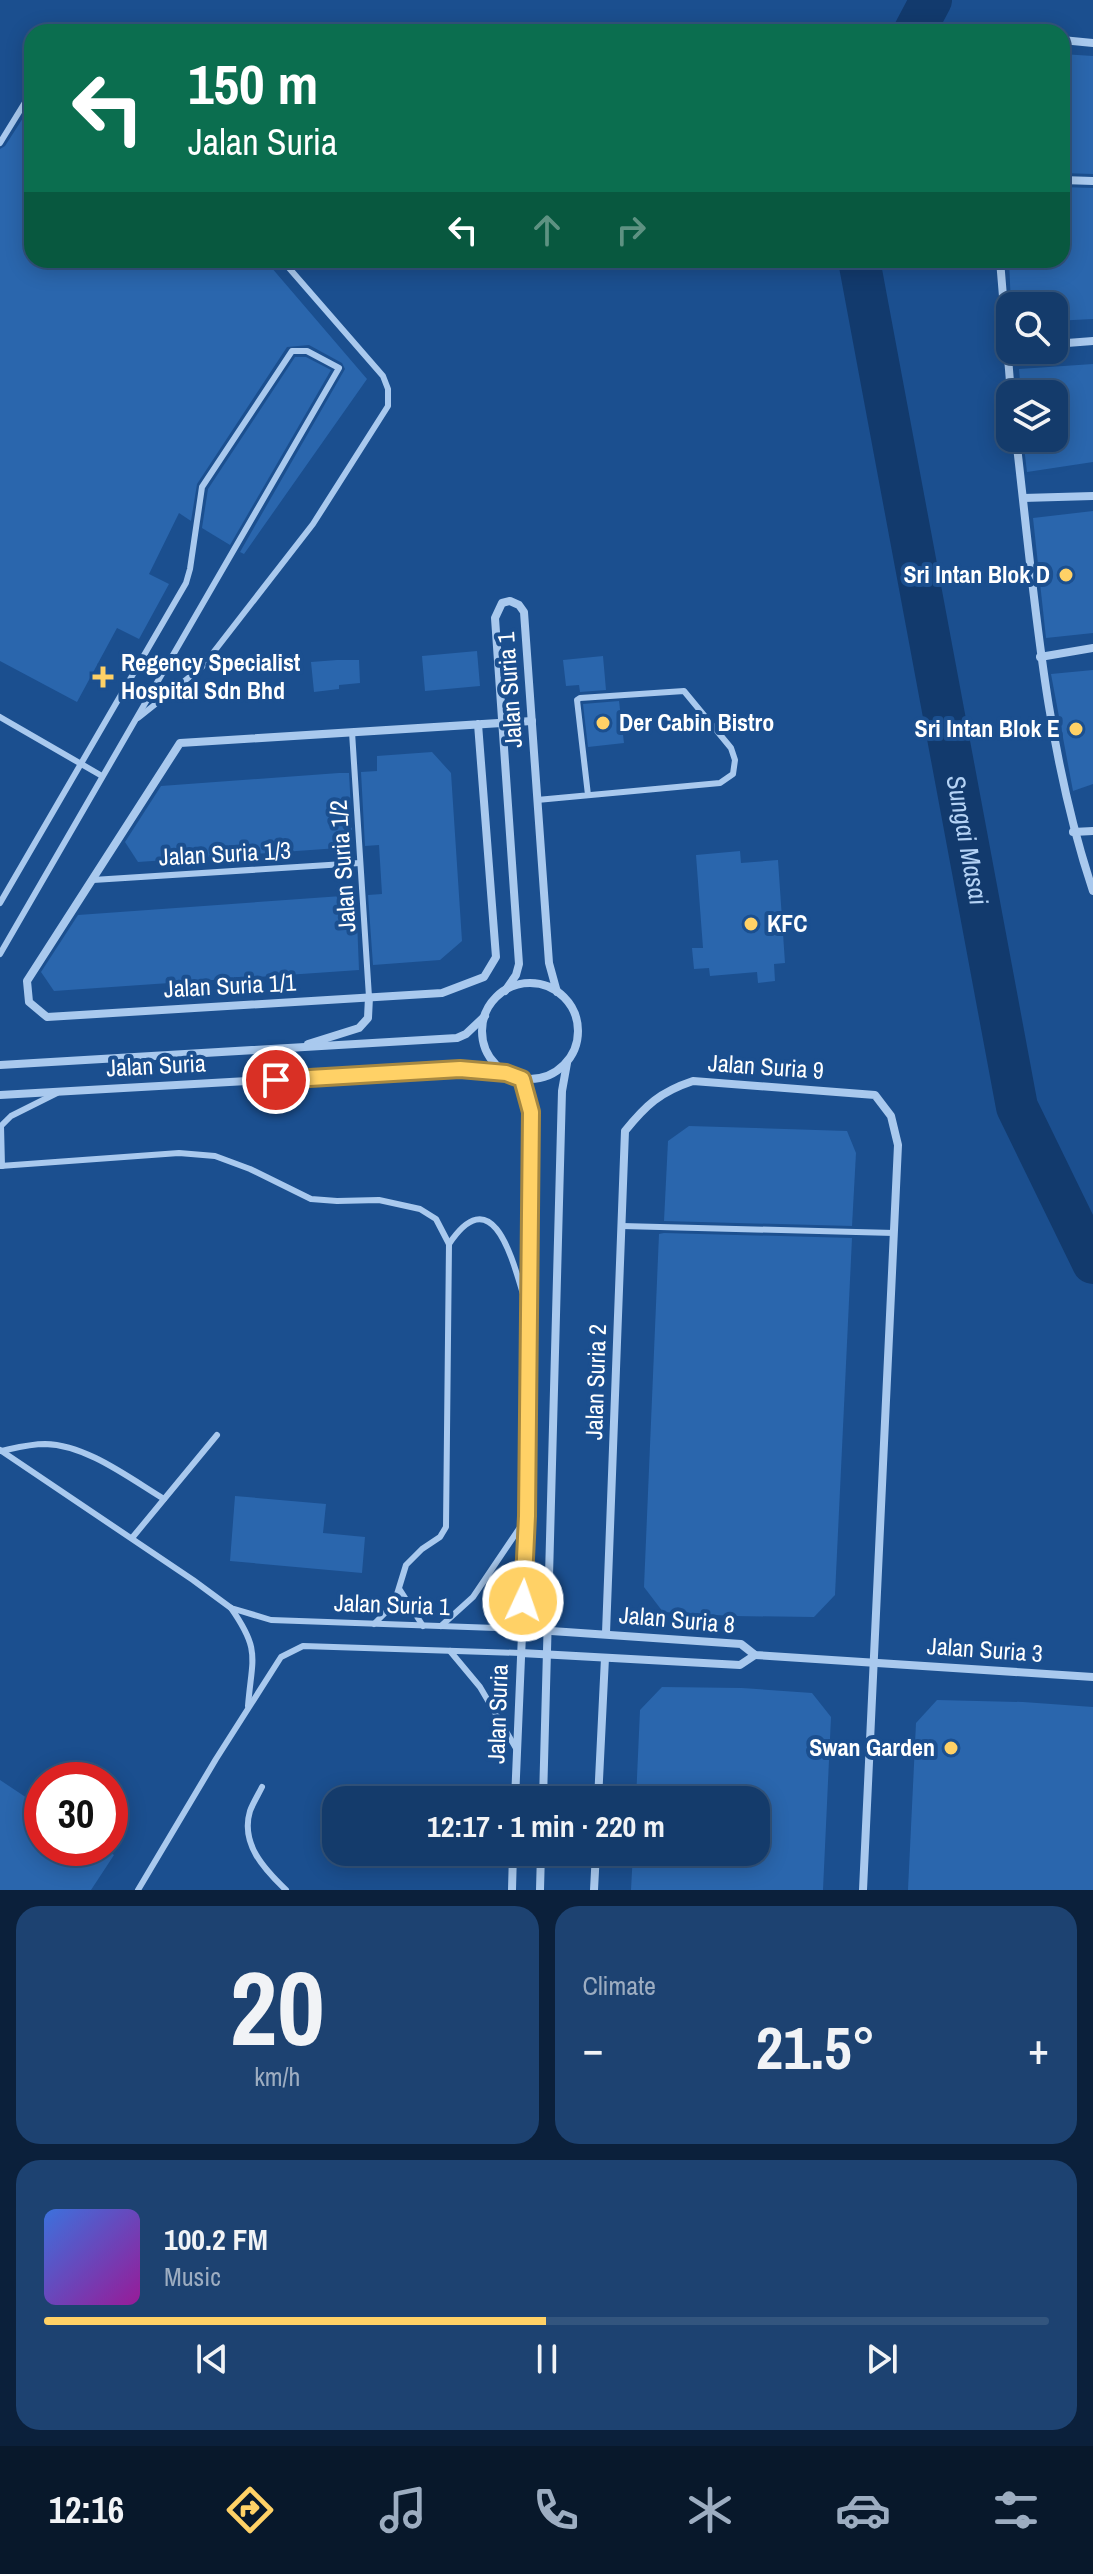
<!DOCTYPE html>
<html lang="en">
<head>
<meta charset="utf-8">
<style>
	body { margin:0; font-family:"Archivo Narrow",sans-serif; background:#1d4271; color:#f1f3f6; height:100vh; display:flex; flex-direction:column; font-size:30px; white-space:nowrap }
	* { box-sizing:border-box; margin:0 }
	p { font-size:26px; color:#9dadc1 }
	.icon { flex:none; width:44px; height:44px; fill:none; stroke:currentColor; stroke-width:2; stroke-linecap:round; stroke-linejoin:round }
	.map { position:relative; height:1890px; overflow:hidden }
	.side { display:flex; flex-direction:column; gap:16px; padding:16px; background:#0b203b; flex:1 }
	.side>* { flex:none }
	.banner { position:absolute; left:24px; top:24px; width:1046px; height:244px; border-radius:24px; box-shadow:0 4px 20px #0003,0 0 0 2px #33557e; background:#0b6e4f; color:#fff; overflow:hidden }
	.buttons { position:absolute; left:996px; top:292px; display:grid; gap:16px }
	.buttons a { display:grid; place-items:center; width:72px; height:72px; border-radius:16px; background:#143b6b; box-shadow:0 4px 20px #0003,0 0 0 2px #33557e; font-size:40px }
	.speed { position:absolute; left:24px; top:1762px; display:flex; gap:16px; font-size:40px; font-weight:700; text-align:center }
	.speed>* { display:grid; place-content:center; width:104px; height:104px; border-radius:50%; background:#143b6b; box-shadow:0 4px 20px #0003,0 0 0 2px #33557e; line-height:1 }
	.speed .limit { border:12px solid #d22; background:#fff; color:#111 }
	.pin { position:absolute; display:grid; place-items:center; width:68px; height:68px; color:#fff; margin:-34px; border:4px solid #fff; border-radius:50%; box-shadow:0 2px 8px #0007 }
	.me { position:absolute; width:88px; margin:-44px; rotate:3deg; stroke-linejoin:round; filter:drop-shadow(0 0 6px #0008) }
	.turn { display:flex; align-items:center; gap:28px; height:168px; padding:0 32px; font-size:36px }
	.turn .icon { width:104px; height:104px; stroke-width:2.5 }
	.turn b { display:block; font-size:56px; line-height:68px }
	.lanes { display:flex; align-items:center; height:76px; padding:0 32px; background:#0003; justify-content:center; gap:40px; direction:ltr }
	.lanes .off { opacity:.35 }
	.big { font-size:60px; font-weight:700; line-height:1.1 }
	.side .tile { flex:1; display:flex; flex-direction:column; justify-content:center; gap:12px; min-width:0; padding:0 28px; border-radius:24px; background:#1d4271 }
	.side .dial { align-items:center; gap:0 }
	.dial b { font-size:104px; line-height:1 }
	.song { display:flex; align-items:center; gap:24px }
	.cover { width:96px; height:96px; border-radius:12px; background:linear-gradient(135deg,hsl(220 70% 55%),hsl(300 70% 35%)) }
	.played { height:8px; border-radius:4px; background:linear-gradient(90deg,#ffd166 50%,#33557e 50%) }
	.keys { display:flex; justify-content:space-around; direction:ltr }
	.heat { display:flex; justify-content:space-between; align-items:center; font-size:44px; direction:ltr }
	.side .tiles { flex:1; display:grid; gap:16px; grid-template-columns:1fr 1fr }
	.tile:last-child { grid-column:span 2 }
	.trip { position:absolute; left:322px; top:1786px; width:448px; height:80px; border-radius:24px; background:#143b6b; box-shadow:0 4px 20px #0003,0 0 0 2px #33557e; font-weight:700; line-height:80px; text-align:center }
	.tab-bar { display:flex; height:128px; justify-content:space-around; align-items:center; background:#08182b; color:#9dadc1 }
	.tab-bar .icon { width:56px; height:56px }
	.tab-bar .current { color:#ffd166 }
	.tab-bar b { font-size:36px; color:#f1f3f6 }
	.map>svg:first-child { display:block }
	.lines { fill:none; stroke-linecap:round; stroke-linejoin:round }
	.river { stroke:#123a6d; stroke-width:42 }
	.building { fill:#2a66ad }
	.service { stroke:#a9c9ee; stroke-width:6 }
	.minor { stroke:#a9c9ee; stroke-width:8 }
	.route-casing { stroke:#a68842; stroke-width:20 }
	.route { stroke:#ffd166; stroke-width:14 }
	.poi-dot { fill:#ffd166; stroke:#1b4f8f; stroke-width:3 }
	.labels { text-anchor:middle; stroke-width:8; stroke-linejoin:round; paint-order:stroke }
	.poi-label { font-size:24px; font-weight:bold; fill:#fff; stroke:#1b4f8f; text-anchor:end }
	.street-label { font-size:24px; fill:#fff; stroke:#1b4f8f }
	.water-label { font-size:26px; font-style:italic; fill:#b5d3f5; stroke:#1b4f8f }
</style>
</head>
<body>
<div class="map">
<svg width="1093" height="1890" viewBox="0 0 1093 1890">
	<rect width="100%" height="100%" fill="#1b4f8f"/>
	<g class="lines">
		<!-- river -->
		<g class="river">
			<path d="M 914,32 L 931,0"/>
			<path id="s1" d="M 859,260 L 1017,1107 L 1093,1263"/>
		</g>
	</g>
	<!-- building -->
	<g class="building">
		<path d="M 1062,54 L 1093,56 L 1093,174 L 1062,173 Z"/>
		<path d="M 32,104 L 32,260 L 265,260 L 367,379 L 244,554 L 240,552 L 345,369 L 342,363 L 309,345 L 287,347 L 197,484 L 191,521 L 179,513 L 149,574 L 169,584 L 139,639 L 117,628 L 77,702 L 0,661 L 0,149 L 5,146 Z"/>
		<path d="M 1062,187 L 1093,188 L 1093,319 L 1054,321 L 1054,306 L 1011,306 L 1009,260 L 1062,260 Z"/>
		<path d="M 295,357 L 306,357 L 331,370 L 230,545 L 202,528 L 208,489 Z"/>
		<path d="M 1093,364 L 1093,462 L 1027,472 L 1023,438 L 1054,438 L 1054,394 L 1021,394 L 1019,369 Z"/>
		<path d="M 1093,511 L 1093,633 L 1046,638 L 1033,518 Z"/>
		<path d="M 477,651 L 480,686 L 425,691 L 422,656 Z"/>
		<path d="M 603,656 L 606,690 L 580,692 L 579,685 L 566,686 L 563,660 Z"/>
		<path d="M 337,660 L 359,660 L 360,683 L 339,685 L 339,689 L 314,692 L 311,662 Z"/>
		<path d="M 1093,670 L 1093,784 L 1073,791 L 1051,674 Z"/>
		<path d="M 619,701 L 624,743 L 588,747 L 583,704 Z"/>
		<path d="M 432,752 L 451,773 L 462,941 L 440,960 L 373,965 L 368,895 L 382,894 L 379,845 L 365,846 L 361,772 L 377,771 L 377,756 Z"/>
		<path d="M 339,773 L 349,773 L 353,847 L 138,862 L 125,842 L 161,786 Z"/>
		<path d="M 740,851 L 741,863 L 778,860 L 785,963 L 774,964 L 775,981 L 758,983 L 757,972 L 710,976 L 709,968 L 694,969 L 692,948 L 703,948 L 696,855 Z"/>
		<path d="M 356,895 L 359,970 L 54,991 L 41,972 L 78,915 Z"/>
		<path d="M 689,1126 L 847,1131 L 856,1153 L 852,1226 L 664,1221 L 668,1141 Z"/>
		<path d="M 664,1233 L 852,1238 L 835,1595 L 814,1617 L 734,1616 L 663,1612 L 644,1587 L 659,1234 Z"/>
		<path d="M 235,1496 L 326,1504 L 323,1533 L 365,1537 L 362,1573 L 230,1561 Z"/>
		<path d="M 662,1687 L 742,1688 L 812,1693 L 831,1717 L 823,1890 L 631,1890 L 633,1852 L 756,1852 L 756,1800 L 636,1800 L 640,1710 Z"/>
		<path d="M 937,1700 L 1023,1702 L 1093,1707 L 1093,1890 L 908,1890 L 916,1723 Z"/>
		<path d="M 0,1780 L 42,1808 L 42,1848 L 104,1848 L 114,1855 L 91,1890 L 0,1890 Z"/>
	</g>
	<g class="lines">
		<!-- service -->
		<g class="service">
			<path d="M 0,143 L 32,91"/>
			<path d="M 0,717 L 102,776"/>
			<path d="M 138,718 L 202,667 L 313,524 L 388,406 L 388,389 L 383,376 L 282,260"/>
			<path d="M 352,732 L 369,997"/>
			<path d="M 537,800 L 720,783 L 733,774 L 735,760 L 731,748 L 684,691 L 580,698 L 577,700 L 588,795"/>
			<path d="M 93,880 L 360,863"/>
			<path d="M 0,903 L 186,583 L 190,569 L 202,487 L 292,351 L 307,351 L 339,368 L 0,954"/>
			<path d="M 0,1166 L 179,1153 L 215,1156 L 250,1169 L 311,1199 L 337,1201 L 379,1200 L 420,1209 L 436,1219 L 449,1244 L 446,1527 L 440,1537 L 422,1549 L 406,1565 L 394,1604 L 374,1624"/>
			<path d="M 2,1166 L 1,1126 L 11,1116 L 57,1093"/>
			<path d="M 622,1226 L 894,1233"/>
			<path d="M 449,1244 C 496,1174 515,1271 527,1307"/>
			<path d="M 0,1450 L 193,1580 L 231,1608 L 271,1620 L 522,1629"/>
			<path d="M 1,1451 C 15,1448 30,1444 45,1444 C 87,1445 129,1478 164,1499"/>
			<path d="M 132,1538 L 217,1435"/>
			<path d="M 400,1590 L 423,1626"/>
			<path d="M 231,1608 C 261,1651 252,1657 248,1706"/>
			<path d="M 441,1626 L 473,1597 L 527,1517"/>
			<path d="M 450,1651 L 480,1687 L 517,1750"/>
			<path d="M 262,1787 C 258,1795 253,1803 250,1811 C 240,1844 265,1870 286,1890"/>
			<path d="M 138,1890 L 216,1759 L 281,1657 L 303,1646 L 521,1653"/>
		</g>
		<!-- minor -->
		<g class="minor">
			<path d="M 1062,40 L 1093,43"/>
			<path d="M 1062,180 L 1093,181"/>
			<path d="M 1000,260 L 1011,394"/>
			<path d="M 1054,344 L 1093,341"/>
			<path d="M 1016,438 C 1034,590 1044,745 1093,891"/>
			<path d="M 1023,498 L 1093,496"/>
			<path d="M 1040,657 L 1093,648"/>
			<path d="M 478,724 L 496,957 L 484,977 L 442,993 L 47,1017 L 29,1002 L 27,981 L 180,743 L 532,721"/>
			<path d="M 1073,832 L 1093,831"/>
			<circle cx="530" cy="1031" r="48"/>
			<path d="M 505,991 L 516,975 L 519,964 L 495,618 L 502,603 L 510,601 L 519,605 L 524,612 L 549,963 L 557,992"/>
			<path d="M 308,1044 L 359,1028 L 368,1018 L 369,997"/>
			<path d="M 0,1065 L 457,1038 L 466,1034 L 485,1016"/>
			<path d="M 0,1095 L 460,1069 L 506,1073"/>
			<path d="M 522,1629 L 741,1644 L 755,1655 L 1093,1677"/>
			<path d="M 606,1633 L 625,1131 C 646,1105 660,1092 693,1081 L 875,1095 L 891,1116 L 898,1145 L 863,1890"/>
			<path d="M 521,1653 L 740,1665 L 755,1655"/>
			<path d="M 515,1800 L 527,1516 L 531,1112 L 522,1079"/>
			<path d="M 543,1800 L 562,1091 L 567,1063"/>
			<path d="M 598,1800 L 605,1658"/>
			<path d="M 512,1890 L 513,1852"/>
			<path d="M 540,1890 L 541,1852"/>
			<path d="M 594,1890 L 596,1852"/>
		</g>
	</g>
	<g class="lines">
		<!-- route casing -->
		<g class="route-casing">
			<path id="route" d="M 276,1080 L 460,1069 L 506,1073 L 522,1079 L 531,1112 L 527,1516 L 523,1601"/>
		</g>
		<!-- route -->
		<use href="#route" class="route"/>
	</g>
	<!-- markers -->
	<g class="poi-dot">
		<circle cx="1066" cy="575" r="8"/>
		<path d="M99 665h8v8h8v8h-8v8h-8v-8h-8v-8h8z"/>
		<circle cx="603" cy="723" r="8"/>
		<circle cx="1076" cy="729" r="8"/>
		<circle cx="751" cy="924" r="8"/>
		<circle cx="951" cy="1748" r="8"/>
	</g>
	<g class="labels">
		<!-- poi labels -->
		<g class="poi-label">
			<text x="1050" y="583">Sri Intan Blok D</text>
			<text x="121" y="671" text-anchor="start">Regency Specialist<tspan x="121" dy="28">Hospital Sdn Bhd</tspan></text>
			<text x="619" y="731" text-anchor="start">Der Cabin Bistro</text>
			<text x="1060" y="737">Sri Intan Blok E</text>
			<text x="767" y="932" text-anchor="start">KFC</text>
			<text x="935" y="1756">Swan Garden</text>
		</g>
		<!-- street labels -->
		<g class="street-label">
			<text transform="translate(510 690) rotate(-94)" y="8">Jalan Suria 1</text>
			<text transform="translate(225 854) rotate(-3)" y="8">Jalan Suria 1/3</text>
			<text transform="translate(343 866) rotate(-94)" y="8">Jalan Suria 1/2</text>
			<text transform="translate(230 986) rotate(-3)" y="8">Jalan Suria 1/1</text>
			<text transform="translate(156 1066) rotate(-3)" y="8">Jalan Suria</text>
			<text transform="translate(766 1067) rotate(4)" y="8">Jalan Suria 9</text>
			<text transform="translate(596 1382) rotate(-88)" y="8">Jalan Suria 2</text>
			<text transform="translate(392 1605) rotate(2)" y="8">Jalan Suria 1</text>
			<text transform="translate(677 1620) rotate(5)" y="8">Jalan Suria 8</text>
			<text transform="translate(985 1650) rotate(4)" y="8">Jalan Suria 3</text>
			<text transform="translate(498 1714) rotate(-88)" y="8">Jalan Suria</text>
		</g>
		<!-- water labels -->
		<g class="water-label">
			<text dy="9" stroke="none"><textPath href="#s1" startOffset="590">Sungai Masai</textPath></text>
		</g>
	</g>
</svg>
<div class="buttons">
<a><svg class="icon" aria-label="search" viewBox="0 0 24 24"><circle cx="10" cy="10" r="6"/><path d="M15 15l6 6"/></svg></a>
<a><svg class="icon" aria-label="layers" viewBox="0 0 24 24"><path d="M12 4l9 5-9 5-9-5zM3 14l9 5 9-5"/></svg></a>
</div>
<div class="speed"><div class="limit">30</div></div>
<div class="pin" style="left:276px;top:1080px;background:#d93025"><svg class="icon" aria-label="arrive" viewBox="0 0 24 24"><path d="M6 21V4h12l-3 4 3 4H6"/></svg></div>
<svg class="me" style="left:523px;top:1601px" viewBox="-20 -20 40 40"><circle r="17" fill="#ffd166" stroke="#fff" stroke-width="3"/><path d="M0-11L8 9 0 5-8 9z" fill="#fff"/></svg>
<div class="trip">12:17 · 1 min · 220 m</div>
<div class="banner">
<div class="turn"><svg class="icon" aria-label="left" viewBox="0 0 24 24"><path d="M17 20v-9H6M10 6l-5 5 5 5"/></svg><div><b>150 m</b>Jalan Suria</div></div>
<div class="lanes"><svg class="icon" aria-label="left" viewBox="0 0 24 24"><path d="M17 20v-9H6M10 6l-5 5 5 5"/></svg><svg class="icon off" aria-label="ahead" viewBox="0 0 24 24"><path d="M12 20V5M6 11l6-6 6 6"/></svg><svg class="icon off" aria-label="right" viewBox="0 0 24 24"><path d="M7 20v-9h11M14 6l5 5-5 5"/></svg></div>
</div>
</div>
<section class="side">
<div class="tiles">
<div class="tile dial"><b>20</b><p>km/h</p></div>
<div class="tile"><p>Climate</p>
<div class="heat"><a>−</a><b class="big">21.5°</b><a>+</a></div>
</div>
<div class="tile">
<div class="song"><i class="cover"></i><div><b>100.2 FM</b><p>Music</p></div></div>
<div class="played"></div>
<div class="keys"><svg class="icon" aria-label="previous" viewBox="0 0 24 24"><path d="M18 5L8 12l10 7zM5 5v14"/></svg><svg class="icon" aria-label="pause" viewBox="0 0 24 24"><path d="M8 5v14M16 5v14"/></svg><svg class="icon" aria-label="next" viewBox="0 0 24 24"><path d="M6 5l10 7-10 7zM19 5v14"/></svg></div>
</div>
</div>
</section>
<nav class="tab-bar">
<b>12:16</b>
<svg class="icon current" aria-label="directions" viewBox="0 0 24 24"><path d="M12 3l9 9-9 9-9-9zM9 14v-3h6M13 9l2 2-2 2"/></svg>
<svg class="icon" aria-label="music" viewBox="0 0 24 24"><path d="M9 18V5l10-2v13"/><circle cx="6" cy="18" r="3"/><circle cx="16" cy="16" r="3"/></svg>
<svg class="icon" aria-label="phone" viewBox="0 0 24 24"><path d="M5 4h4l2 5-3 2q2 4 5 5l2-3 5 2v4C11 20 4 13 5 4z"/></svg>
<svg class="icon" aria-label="climate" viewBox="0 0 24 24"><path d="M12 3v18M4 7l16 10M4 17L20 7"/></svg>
<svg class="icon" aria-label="car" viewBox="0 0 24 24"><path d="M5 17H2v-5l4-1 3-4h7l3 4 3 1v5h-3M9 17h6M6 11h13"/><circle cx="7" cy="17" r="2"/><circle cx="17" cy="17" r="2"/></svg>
<svg class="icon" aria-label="filters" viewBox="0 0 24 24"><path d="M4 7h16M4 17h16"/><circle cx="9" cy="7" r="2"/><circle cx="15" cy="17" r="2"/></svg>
</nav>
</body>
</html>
